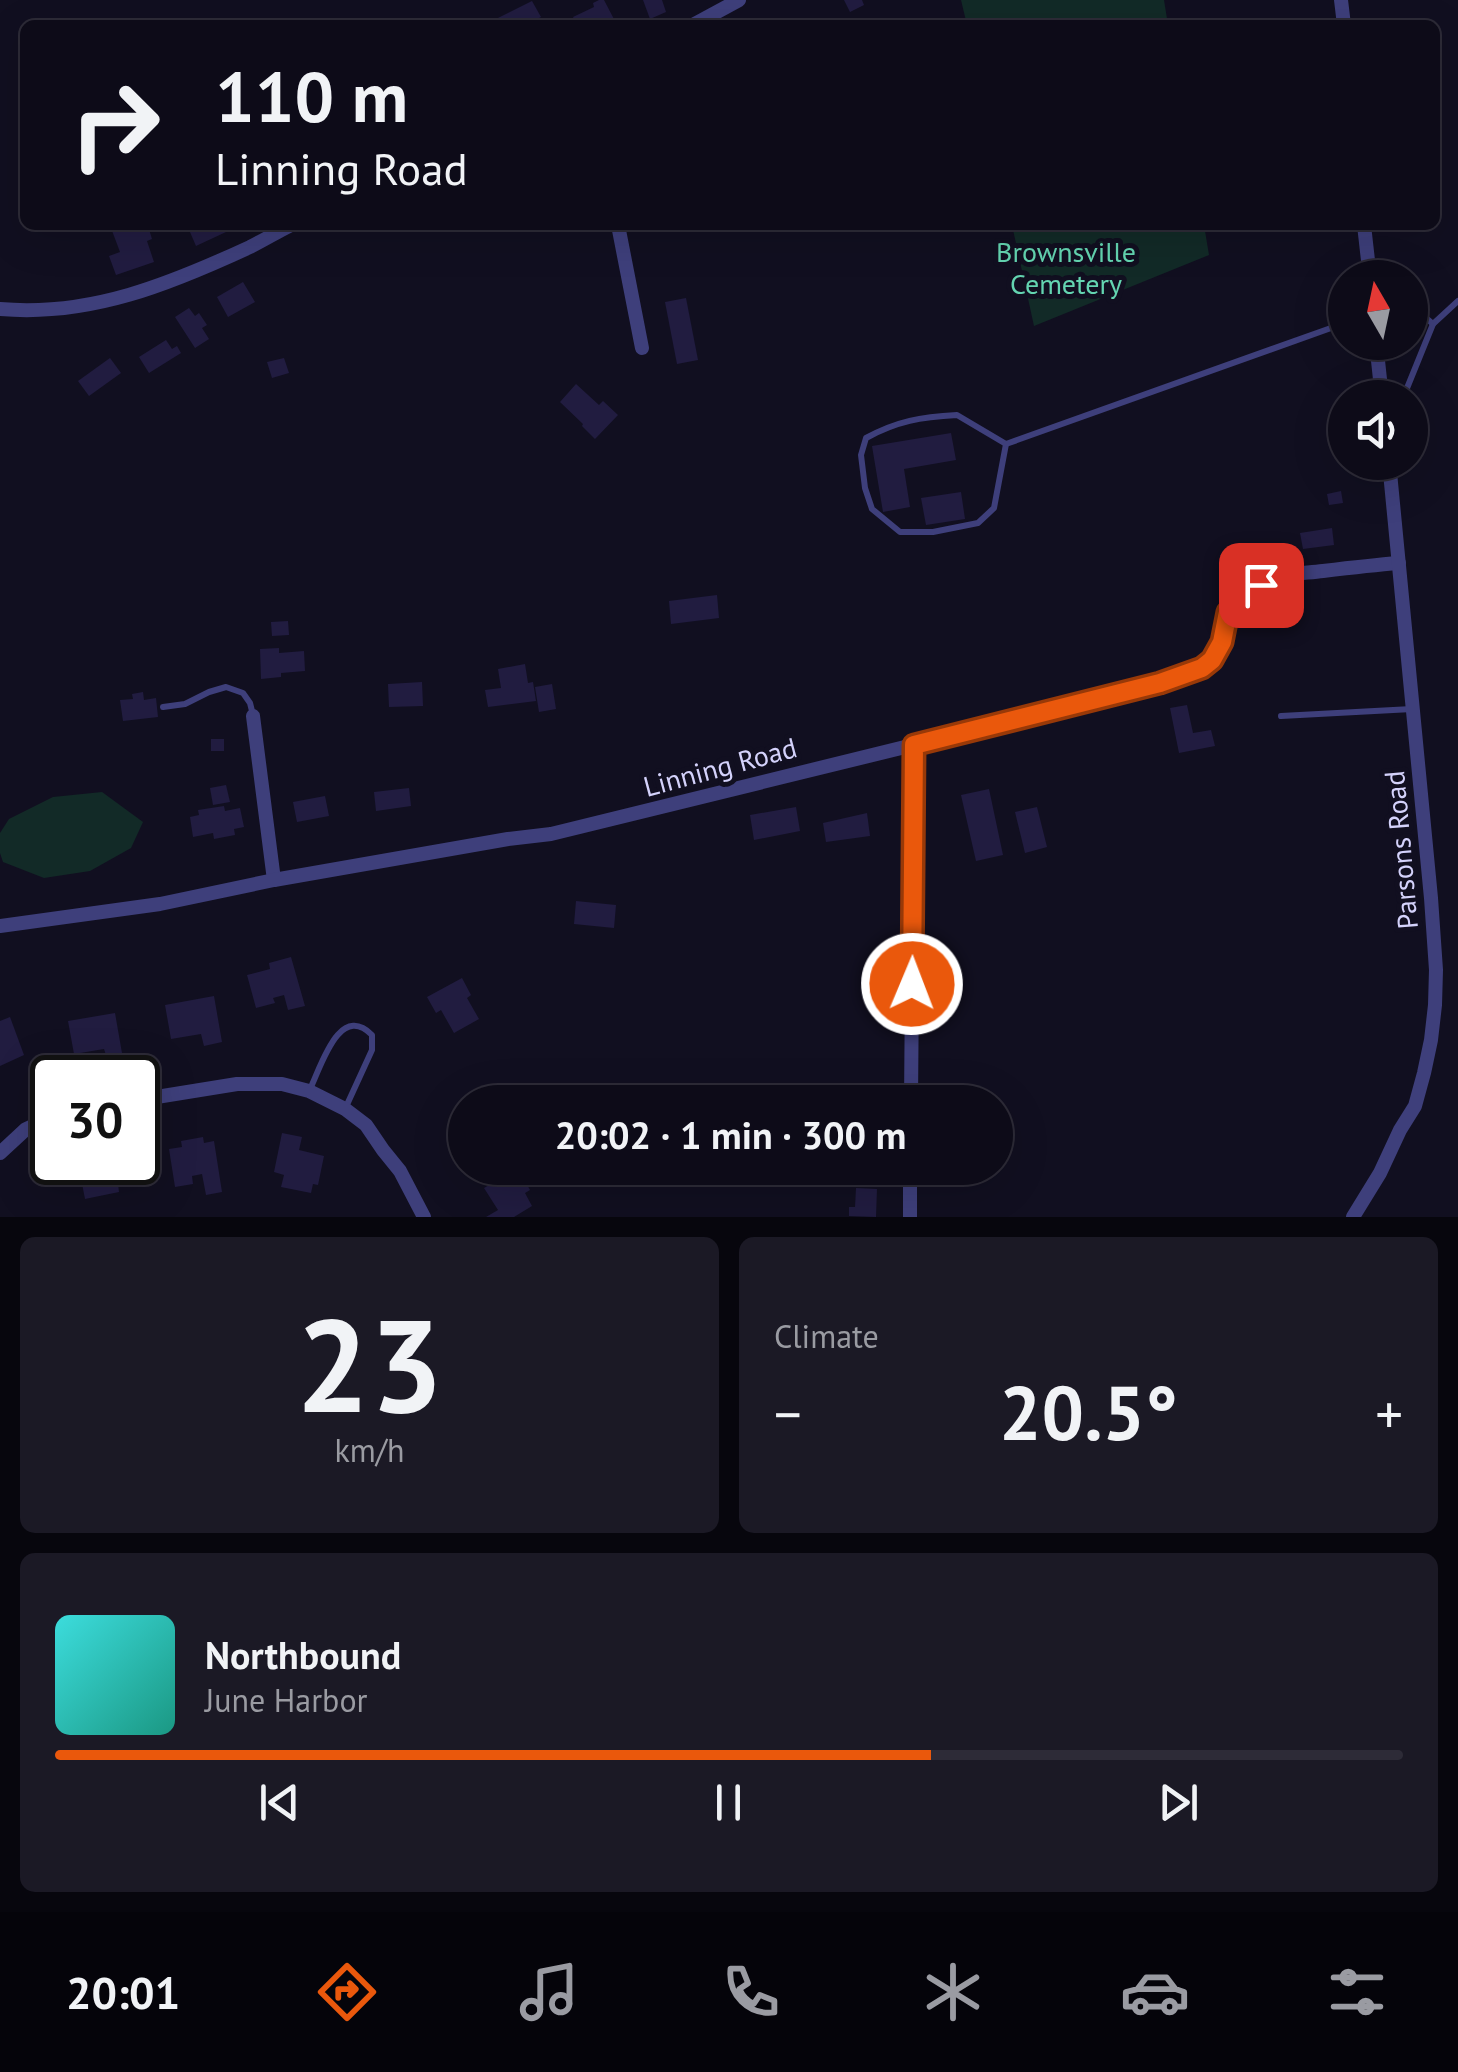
<!DOCTYPE html>
<html lang="en">
<head>
<meta charset="utf-8">
<style>
	body { margin:0; font-family:"PT Sans",sans-serif; background:#1b1925; color:#f1f3f6; height:100vh; display:flex; flex-direction:column; font-size:38px; white-space:nowrap }
	* { box-sizing:border-box; margin:0 }
	p { font-size:32px; color:#9a9ba2 }
	.icon { flex:none; width:55px; height:55px; fill:none; stroke:currentColor; stroke-width:2; stroke-linecap:round; stroke-linejoin:round }
	.map { position:relative; height:1217px; overflow:hidden }
	.side { display:flex; flex-direction:column; gap:20px; padding:20px; background:#07060d; flex:1 }
	.side>* { flex:none }
	.guide { position:absolute; left:20px; top:20px; width:1420px; height:210px; border-radius:15px; box-shadow:0 10px 40px #0002,0 0 0 2px #2d2b37; background:#0d0b18; color:#f1f3f6; overflow:hidden }
	.needle { width:65px; rotate:351deg }
	.buttons { position:absolute; left:1328px; top:260px; display:grid; gap:20px }
	.buttons a { display:grid; place-items:center; width:100px; height:100px; border-radius:50%; background:#0d0b18; box-shadow:0 10px 40px #0002,0 0 0 2px #2d2b37; font-size:50px }
	.speed { position:absolute; left:30px; top:1055px; display:flex; gap:20px; font-size:50px; font-weight:700; text-align:center }
	.speed>* { display:grid; place-content:center; width:130px; height:130px; border-radius:50%; background:#0d0b18; box-shadow:0 10px 40px #0002,0 0 0 2px #2d2b37; line-height:1 }
	.speed .limit { border:5px solid #111; border-radius:15px; background:#fff; color:#111 }
	.pin { position:absolute; display:grid; place-items:center; width:85px; height:85px; color:#fff; margin:-42px; border-radius:20px; box-shadow:0 5px 15px #0006 }
	.me { position:absolute; width:110px; margin:-55px; rotate:1deg; stroke-linejoin:round; filter:drop-shadow(0 0 8px #0008) }
	.turn { display:flex; align-items:center; gap:35px; height:210px; padding:0 30px; font-size:45px }
	.turn .icon { width:130px; height:130px; stroke-width:2.5 }
	.turn b { display:block; font-size:70px; line-height:85px }
	.big { font-size:75px; font-weight:700; line-height:1.1 }
	.side .tile { flex:1; display:flex; flex-direction:column; justify-content:center; gap:15px; min-width:0; padding:0 35px; border-radius:15px; background:#1b1925 }
	.side .dial { align-items:center; gap:0 }
	.dial b { font-size:130px; line-height:1 }
	.song { display:flex; align-items:center; gap:30px }
	.cover { width:120px; height:120px; border-radius:15px; background:linear-gradient(135deg,hsl(180 70% 55%),hsl(170 70% 35%)) }
	.played { height:10px; border-radius:5px; background:linear-gradient(90deg,#ea580c 65%,#2d2b37 65%) }
	.keys { display:flex; justify-content:space-around; direction:ltr }
	.heat { display:flex; justify-content:space-between; align-items:center; font-size:55px; direction:ltr }
	.side .tiles { flex:1; display:grid; gap:20px; grid-template-columns:1fr 1fr }
	.tile:last-child { grid-column:span 2 }
	.trip { position:absolute; left:448px; top:1085px; width:565px; height:100px; border-radius:50px; background:#0d0b18; box-shadow:0 10px 40px #0002,0 0 0 2px #2d2b37; font-weight:700; line-height:100px; text-align:center }
	.tabs { display:flex; height:160px; justify-content:space-around; align-items:center; background:#05040a; color:#9a9ba2 }
	.tabs .icon { width:70px; height:70px }
	.tabs .current { color:#ea580c }
	.tabs b { font-size:45px; color:#f1f3f6 }
	.map>svg:first-child { display:block }
	.green { fill:#122a27 }
	.building { fill:#211c40 }
	.lines { fill:none; stroke-linecap:round; stroke-linejoin:round }
	.service { stroke:#3e3f7b; stroke-width:6 }
	.minor { stroke:#3e3f7b; stroke-width:14 }
	.route-casing { stroke:#983908; stroke-width:25 }
	.route { stroke:#ea580c; stroke-width:18 }
	.labels { text-anchor:middle; stroke-width:10; stroke-linejoin:round; paint-order:stroke }
	.park-label { font-size:28px; fill:#64d5b1; stroke:#110f20 }
	.street-label { font-size:28px; fill:#d4d2fb; stroke:#110f20 }
</style>
</head>
<body>
<div class="map">
<svg width="1458" height="1217" viewBox="0 0 1458 1217">
	<rect width="100%" height="100%" fill="#110f20"/>
	<!-- green -->
	<g class="green">
		<path d="M 961,0 L 1164,0 L 1168,25 L 967,25 Z"/>
		<path d="M 1012,225 L 1204,225 L 1209,255 L 1034,326 Z"/>
		<path d="M 102,792 L 143,822 L 131,848 L 90,871 L 44,878 L 3,862 L 0,853 L 0,833 L 9,819 L 53,797 Z"/>
	</g>
	<!-- building -->
	<g class="building">
		<path d="M 599,0 L 604,0 L 616,23 L 611,25 L 577,25 L 573,17 L 594,7 L 593,3 Z"/>
		<path d="M 643,0 L 662,0 L 666,12 L 650,19 Z"/>
		<path d="M 844,0 L 862,0 L 864,5 L 850,12 Z"/>
		<path d="M 532,1 L 541,17 L 525,25 L 484,25 Z"/>
		<path d="M 120,225 L 130,225 L 132,232 L 148,226 L 152,239 L 147,241 L 154,262 L 116,275 L 109,256 L 120,252 L 111,228 Z"/>
		<path d="M 187,225 L 222,225 L 226,232 L 196,246 Z"/>
		<path d="M 243,282 L 255,302 L 228,317 L 217,297 Z"/>
		<path d="M 686,298 L 698,360 L 677,364 L 665,302 Z"/>
		<path d="M 189,308 L 195,316 L 199,313 L 207,325 L 202,328 L 209,339 L 195,348 L 175,317 Z"/>
		<path d="M 166,340 L 172,349 L 177,346 L 181,353 L 149,373 L 139,357 Z"/>
		<path d="M 110,358 L 121,373 L 89,396 L 78,381 Z"/>
		<path d="M 284,358 L 289,373 L 272,378 L 267,362 Z"/>
		<path d="M 576,384 L 599,405 L 603,401 L 618,415 L 595,439 L 582,426 L 583,424 L 560,402 Z"/>
		<path d="M 951,433 L 956,460 L 904,469 L 910,507 L 883,512 L 872,446 Z"/>
		<path d="M 1341,491 L 1343,503 L 1329,505 L 1327,494 Z"/>
		<path d="M 961,492 L 965,519 L 926,525 L 921,498 Z"/>
		<path d="M 1332,528 L 1334,545 L 1303,549 L 1300,533 Z"/>
		<path d="M 717,595 L 719,618 L 671,624 L 669,601 Z"/>
		<path d="M 288,621 L 289,635 L 272,636 L 271,622 Z"/>
		<path d="M 279,648 L 279,653 L 304,651 L 305,671 L 281,673 L 281,677 L 261,679 L 260,649 Z"/>
		<path d="M 525,664 L 528,683 L 533,682 L 536,701 L 488,707 L 485,690 L 501,688 L 498,669 Z"/>
		<path d="M 422,682 L 423,706 L 389,707 L 388,684 Z"/>
		<path d="M 552,684 L 556,709 L 539,712 L 535,687 Z"/>
		<path d="M 143,692 L 144,700 L 156,698 L 158,717 L 123,721 L 120,700 L 133,699 L 132,694 Z"/>
		<path d="M 1187,705 L 1193,733 L 1211,730 L 1215,746 L 1179,753 L 1170,708 Z"/>
		<rect x="211" y="739" width="13" height="12"/>
		<path d="M 226,785 L 230,802 L 213,805 L 210,788 Z"/>
		<path d="M 409,788 L 411,806 L 376,811 L 374,792 Z"/>
		<path d="M 989,789 L 1003,855 L 976,861 L 961,795 Z"/>
		<path d="M 325,796 L 329,816 L 297,822 L 293,802 Z"/>
		<path d="M 224,806 L 225,811 L 240,808 L 244,827 L 234,829 L 235,835 L 214,839 L 213,833 L 193,837 L 190,817 L 199,815 L 198,810 Z"/>
		<path d="M 796,807 L 800,831 L 754,840 L 750,815 Z"/>
		<path d="M 1037,807 L 1047,847 L 1025,853 L 1015,812 Z"/>
		<path d="M 867,813 L 870,836 L 826,842 L 823,823 Z"/>
		<path d="M 576,901 L 616,905 L 614,928 L 574,924 Z"/>
		<path d="M 291,957 L 305,1006 L 288,1010 L 284,995 L 273,998 L 275,1003 L 256,1008 L 247,975 L 270,969 L 269,963 Z"/>
		<path d="M 462,978 L 471,995 L 467,998 L 479,1019 L 454,1033 L 441,1010 L 436,1013 L 427,997 Z"/>
		<path d="M 214,996 L 222,1042 L 204,1046 L 201,1034 L 171,1039 L 165,1005 Z"/>
		<path d="M 115,1013 L 122,1053 L 106,1055 L 104,1049 L 74,1054 L 68,1021 Z"/>
		<path d="M 10,1017 L 24,1055 L 0,1066 L 0,1021 Z"/>
		<path d="M 282,1133 L 302,1137 L 299,1150 L 324,1156 L 318,1185 L 313,1184 L 311,1193 L 281,1187 L 284,1175 L 274,1172 Z"/>
		<path d="M 203,1137 L 204,1143 L 214,1141 L 222,1192 L 206,1195 L 202,1174 L 192,1176 L 193,1184 L 175,1187 L 169,1149 L 182,1147 L 181,1141 Z"/>
		<path d="M 104,1162 L 123,1162 L 127,1183 L 118,1184 L 119,1192 L 85,1199 L 79,1168 Z"/>
		<path d="M 500,1168 L 509,1168 L 519,1184 L 525,1181 L 530,1190 L 525,1193 L 532,1206 L 514,1217 L 486,1217 L 498,1210 L 484,1188 L 491,1184 L 486,1176 Z"/>
		<path d="M 856,1188 L 877,1189 L 876,1217 L 849,1216 L 849,1207 L 855,1207 Z"/>
	</g>
	<g class="lines">
		<!-- service -->
		<g class="service">
			<path d="M 1410,304 L 1433,324"/>
			<path d="M 1403,398 L 1433,324 L 1458,301"/>
			<path d="M 957,415 L 1006,444 L 994,508 L 978,523 L 933,532 L 900,532 L 872,509 L 865,488 L 861,455 L 866,438 C 897,421 921,417 957,415 Z"/>
			<path d="M 1006,444 L 1345,323"/>
			<path d="M 163,707 L 185,704 L 209,692 L 226,687 L 243,693 L 250,703 L 253,715"/>
			<path d="M 1281,716 L 1412,709"/>
			<path d="M 310,1089 C 321,1067 339,1002 372,1035 L 372,1050 L 345,1109"/>
		</g>
		<!-- minor -->
		<g class="minor">
			<path d="M 1341,0 L 1344,25"/>
			<path d="M 693,25 L 739,0"/>
			<path d="M 618,225 L 642,348"/>
			<path d="M 1364,225 L 1370,278"/>
			<path d="M 0,309 C 90,317 170,284 250,247 C 264,240 277,232 291,225"/>
			<path d="M 1376,342 L 1382,398"/>
			<path d="M 253,716 L 274,880"/>
			<path d="M 0,926 L 160,904 L 274,880 L 508,839 L 551,834 L 1072,706 C 1114,690 1165,690 1204,666 C 1227,652 1217,630 1228,612 C 1238,596 1260,583 1277,577 C 1292,573 1308,573 1323,571 C 1348,568 1374,565 1399,563"/>
			<path d="M 138,1100 L 237,1084 L 282,1084 L 309,1091 L 345,1109 L 366,1125 L 383,1150 L 400,1171 L 424,1217"/>
			<path d="M 911,1102 L 914,745"/>
			<path d="M 0,1153 L 26,1129 L 52,1117"/>
			<path d="M 910,1217 L 910,1168"/>
			<path d="M 1353,1217 L 1380,1173 L 1400,1130 L 1415,1106 L 1424,1073 L 1431,1040 L 1435,1005 L 1436,970 L 1431,898 L 1389,462"/>
		</g>
	</g>
	<g class="lines">
		<!-- route casing -->
		<g class="route-casing">
			<path id="route" d="M 912,984 L 914,745 L 1160,683 L 1202,668 L 1212,660 L 1222,642 L 1228,612 L 1247,594 L 1261,585"/>
		</g>
		<!-- route -->
		<use href="#route" class="route"/>
	</g>
	<g class="labels">
		<!-- park labels -->
		<g class="park-label">
			<text x="1066" y="262">Brownsville<tspan x="1066" dy="32">Cemetery</tspan></text>
		</g>
		<!-- street labels -->
		<g class="street-label">
			<text transform="translate(720 767) rotate(-15)" y="10">Linning Road</text>
			<text transform="translate(1401 850) rotate(-95)" y="10">Parsons Road</text>
		</g>
	</g>
</svg>
<div class="buttons">
<a><svg class="needle" viewBox="-14 -14 28 28"><path d="M0-13l5 13h-10z" fill="#e53935"/><path d="M0 13l5-13h-10z" fill="#9a9ba2"/></svg></a>
<a><svg class="icon" aria-label="sound" viewBox="0 0 24 24"><path d="M4 9h4l5-4v14l-5-4H4zM17 9q2 3 0 6"/></svg></a>
</div>
<div class="speed"><div class="limit">30</div></div>
<div class="pin" style="left:1261px;top:585px;background:#d93025"><svg class="icon" aria-label="arrive" viewBox="0 0 24 24"><path d="M6 21V4h12l-3 4 3 4H6"/></svg></div>
<svg class="me" style="left:912px;top:984px" viewBox="-20 -20 40 40"><circle r="17" fill="#ea580c" stroke="#fff" stroke-width="3"/><path d="M0-11L8 9 0 5-8 9z" fill="#fff"/></svg>
<div class="trip">20:02 · 1 min · 300 m</div>
<div class="guide">
<div class="turn"><svg class="icon" aria-label="right" viewBox="0 0 24 24"><path d="M7 20v-9h11M14 6l5 5-5 5"/></svg><div><b>110 m</b>Linning Road</div></div>
</div>
</div>
<section class="side">
<div class="tiles">
<div class="tile dial"><b>23</b><p>km/h</p></div>
<div class="tile"><p>Climate</p>
<div class="heat"><a>−</a><b class="big">20.5°</b><a>+</a></div>
</div>
<div class="tile">
<div class="song"><i class="cover"></i><div><b>Northbound</b><p>June Harbor</p></div></div>
<div class="played"></div>
<div class="keys"><svg class="icon" aria-label="previous" viewBox="0 0 24 24"><path d="M18 5L8 12l10 7zM5 5v14"/></svg><svg class="icon" aria-label="pause" viewBox="0 0 24 24"><path d="M8 5v14M16 5v14"/></svg><svg class="icon" aria-label="next" viewBox="0 0 24 24"><path d="M6 5l10 7-10 7zM19 5v14"/></svg></div>
</div>
</div>
</section>
<nav class="tabs">
<b>20:01</b>
<svg class="icon current" aria-label="directions" viewBox="0 0 24 24"><path d="M12 3l9 9-9 9-9-9zM9 14v-3h6M13 9l2 2-2 2"/></svg>
<svg class="icon" aria-label="music" viewBox="0 0 24 24"><path d="M9 18V5l10-2v13"/><circle cx="6" cy="18" r="3"/><circle cx="16" cy="16" r="3"/></svg>
<svg class="icon" aria-label="phone" viewBox="0 0 24 24"><path d="M5 4h4l2 5-3 2q2 4 5 5l2-3 5 2v4C11 20 4 13 5 4z"/></svg>
<svg class="icon" aria-label="climate" viewBox="0 0 24 24"><path d="M12 3v18M4 7l16 10M4 17L20 7"/></svg>
<svg class="icon" aria-label="car" viewBox="0 0 24 24"><path d="M5 17H2v-5l4-1 3-4h7l3 4 3 1v5h-3M9 17h6M6 11h13"/><circle cx="7" cy="17" r="2"/><circle cx="17" cy="17" r="2"/></svg>
<svg class="icon" aria-label="filters" viewBox="0 0 24 24"><path d="M4 7h16M4 17h16"/><circle cx="9" cy="7" r="2"/><circle cx="15" cy="17" r="2"/></svg>
</nav>
</body>
</html>
